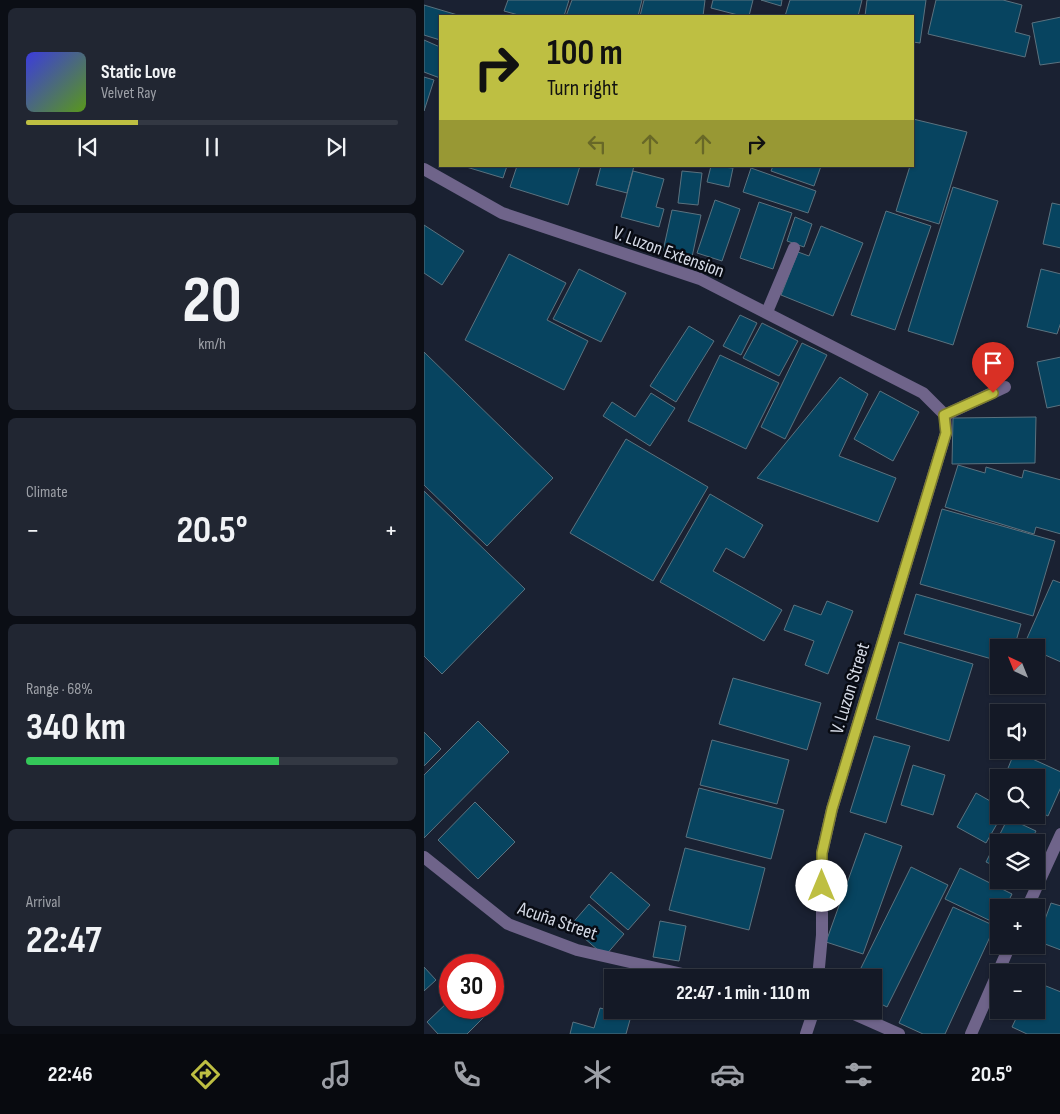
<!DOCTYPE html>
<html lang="en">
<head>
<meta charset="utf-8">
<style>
	body { margin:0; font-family:"Sofia Sans Condensed",sans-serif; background:#212632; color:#f1f3f6; height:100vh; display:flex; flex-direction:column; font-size:19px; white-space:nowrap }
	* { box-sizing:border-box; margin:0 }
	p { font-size:16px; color:#9da0a7 }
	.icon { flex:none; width:28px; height:28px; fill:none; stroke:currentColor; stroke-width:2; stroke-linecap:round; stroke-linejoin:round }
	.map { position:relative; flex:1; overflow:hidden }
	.details { display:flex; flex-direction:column; gap:8px; padding:8px; background:#0b0e15; width:424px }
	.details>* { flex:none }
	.hud { position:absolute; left:15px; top:15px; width:475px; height:152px; border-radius:0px; box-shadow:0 1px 4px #0004,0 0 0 1px #333843; background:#bebf42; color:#111; overflow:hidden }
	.needle { width:32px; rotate:317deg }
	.buttons { position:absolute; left:566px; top:639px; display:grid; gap:10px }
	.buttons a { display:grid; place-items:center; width:55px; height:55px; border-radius:0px; background:#141926; box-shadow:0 1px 4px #0004,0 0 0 1px #333843; font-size:25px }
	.speed { position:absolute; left:15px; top:954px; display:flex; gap:10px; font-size:25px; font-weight:700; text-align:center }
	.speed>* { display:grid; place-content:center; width:65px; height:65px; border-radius:50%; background:#141926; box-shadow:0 1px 4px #0004,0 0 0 1px #333843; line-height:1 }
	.speed .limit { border:8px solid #d22; background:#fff; color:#111 }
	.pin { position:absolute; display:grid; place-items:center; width:42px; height:42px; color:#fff; margin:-51px -21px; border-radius:50% 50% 50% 0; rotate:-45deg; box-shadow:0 0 5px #0007 }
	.pin .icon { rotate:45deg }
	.me { position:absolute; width:55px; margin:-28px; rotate:0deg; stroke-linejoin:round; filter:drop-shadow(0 0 4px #0008) }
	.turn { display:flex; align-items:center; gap:18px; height:105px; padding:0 25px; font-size:22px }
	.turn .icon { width:65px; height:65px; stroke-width:2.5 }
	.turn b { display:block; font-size:35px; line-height:42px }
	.lanes { display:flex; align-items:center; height:48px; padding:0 25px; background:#0003; justify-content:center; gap:25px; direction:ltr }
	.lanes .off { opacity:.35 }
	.big { font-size:38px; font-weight:700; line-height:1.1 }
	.details .card { flex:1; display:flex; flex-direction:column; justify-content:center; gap:8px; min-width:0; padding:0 18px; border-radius:8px; background:#212632 }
	.details .dial { align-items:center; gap:0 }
	.dial b { font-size:65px; line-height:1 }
	.song { display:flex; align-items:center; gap:15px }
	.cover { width:60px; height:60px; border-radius:8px; background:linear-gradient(135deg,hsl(240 70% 55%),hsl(90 70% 35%)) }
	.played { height:5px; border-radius:2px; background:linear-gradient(90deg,#bebf42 30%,#333843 30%) }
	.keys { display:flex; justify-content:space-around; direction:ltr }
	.heat { display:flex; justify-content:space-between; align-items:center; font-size:28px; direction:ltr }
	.charge { height:8px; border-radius:4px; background:linear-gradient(90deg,#34c759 68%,#333843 0) }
	.trip { position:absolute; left:180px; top:969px; width:278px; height:50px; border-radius:0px; background:#141926; box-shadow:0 1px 4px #0004,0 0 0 1px #333843; font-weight:700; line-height:50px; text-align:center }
	.tabs { display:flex; height:80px; justify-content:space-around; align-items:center; background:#080a0f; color:#9da0a7 }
	.tabs .icon { width:35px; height:35px }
	.tabs .on { color:#bebf42 }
	.tabs b { font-size:22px; color:#f1f3f6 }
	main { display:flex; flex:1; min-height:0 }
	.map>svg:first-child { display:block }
	.building { fill:#074460; stroke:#5b727f }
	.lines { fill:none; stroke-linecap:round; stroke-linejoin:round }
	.minor { stroke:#6f648a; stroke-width:12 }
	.route-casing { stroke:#7c7c2b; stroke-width:12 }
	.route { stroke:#bebf42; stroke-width:9 }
	.labels { text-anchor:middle; stroke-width:5; stroke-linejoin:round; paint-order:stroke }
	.street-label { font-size:19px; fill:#d5dae6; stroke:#080b13 }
</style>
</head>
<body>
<main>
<section class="details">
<div class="card">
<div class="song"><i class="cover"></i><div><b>Static Love</b><p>Velvet Ray</p></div></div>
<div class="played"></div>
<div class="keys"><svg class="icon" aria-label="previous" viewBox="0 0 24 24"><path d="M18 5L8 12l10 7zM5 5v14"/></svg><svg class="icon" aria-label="pause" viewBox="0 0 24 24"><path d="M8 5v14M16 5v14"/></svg><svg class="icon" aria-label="next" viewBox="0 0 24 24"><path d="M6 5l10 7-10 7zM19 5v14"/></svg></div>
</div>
<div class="card dial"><b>20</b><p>km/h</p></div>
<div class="card"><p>Climate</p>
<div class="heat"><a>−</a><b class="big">20.5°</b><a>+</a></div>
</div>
<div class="card"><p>Range · 68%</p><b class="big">340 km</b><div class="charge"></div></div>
<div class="card"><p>Arrival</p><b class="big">22:47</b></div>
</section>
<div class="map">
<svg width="637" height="1034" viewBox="0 0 637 1034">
	<rect width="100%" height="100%" fill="#1a2132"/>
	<!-- building -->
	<g class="building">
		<path d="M 84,0 L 145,0 L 140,16 L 98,16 L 80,11 Z"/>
		<path d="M 148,0 L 218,0 L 214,16 L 142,16 Z"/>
		<path d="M 220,0 L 281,0 L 279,16 L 216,16 Z"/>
		<path d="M 289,0 L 329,0 L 325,16 L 318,16 L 287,8 Z"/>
		<path d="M 337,0 L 358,0 L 357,6 Z"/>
		<path d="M 366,0 L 438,0 L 434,16 L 361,16 Z"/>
		<path d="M 443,0 L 502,0 L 496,43 L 489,42 L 489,16 L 441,16 Z"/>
		<path d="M 512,0 L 579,0 L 598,5 L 591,32 L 606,36 L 601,57 L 504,34 Z"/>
		<path d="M 0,5 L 37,16 L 16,16 L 16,40 L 0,35 Z"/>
		<path d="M 637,17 L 637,62 L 616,65 L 608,23 Z"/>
		<path d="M 0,40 L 16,47 L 16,78 L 0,72 Z"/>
		<path d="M 0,77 L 10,80 L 0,111 Z"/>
		<path d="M 489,119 L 543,132 L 515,224 L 472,211 L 486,166 L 489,166 Z"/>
		<path d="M 39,166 L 83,166 L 79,178 Z"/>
		<path d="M 93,166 L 156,166 L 144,205 L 86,187 Z"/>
		<path d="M 177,166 L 210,166 L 203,193 L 172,185 Z"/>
		<path d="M 287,166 L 309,168 L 305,187 L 283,182 Z"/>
		<path d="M 349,166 L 397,166 L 390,186 L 347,171 Z"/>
		<path d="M 327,168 L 392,191 L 384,213 L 319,192 Z"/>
		<path d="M 209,171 L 240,179 L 232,207 L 240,209 L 235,227 L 197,217 Z"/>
		<path d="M 258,171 L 278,173 L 274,205 L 254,203 Z"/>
		<path d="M 529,187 L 574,201 L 529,345 L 484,331 Z"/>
		<path d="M 291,200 L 316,209 L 298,261 L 273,253 Z"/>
		<path d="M 335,202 L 368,213 L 349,269 L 316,258 Z"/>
		<path d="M 628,203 L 637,205 L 637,248 L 619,244 Z"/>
		<path d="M 248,210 L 277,215 L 268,257 L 239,251 Z"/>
		<path d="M 462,211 L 507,226 L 471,330 L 427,315 Z"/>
		<path d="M 371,217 L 388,224 L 380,247 L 363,241 Z"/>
		<path d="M 0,225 L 40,251 L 18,285 L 0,273 Z"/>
		<path d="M 397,226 L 439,243 L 409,316 L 357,295 L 374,252 L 385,256 Z"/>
		<path d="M 85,254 L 142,283 L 123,320 L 164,341 L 140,390 L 41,340 Z"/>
		<path d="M 155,269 L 202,293 L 177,342 L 129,319 Z"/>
		<path d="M 617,269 L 637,274 L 637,322 L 633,334 L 603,327 Z"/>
		<path d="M 316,315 L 333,323 L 317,355 L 299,346 Z"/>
		<path d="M 338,323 L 374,341 L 355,376 L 319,358 Z"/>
		<path d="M 265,326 L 290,341 L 252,402 L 226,386 Z"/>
		<path d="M 378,343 L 403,355 L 361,439 L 337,427 Z"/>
		<path d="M 0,352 L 129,478 L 63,546 L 0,485 Z"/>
		<path d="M 296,355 L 355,383 L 322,449 L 264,421 Z"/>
		<path d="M 637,357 L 637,405 L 623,408 L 613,362 Z"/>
		<path d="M 416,377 L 444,394 L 415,456 L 472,478 L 454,522 L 333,478 Z"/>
		<path d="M 456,391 L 495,412 L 469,461 L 430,439 Z"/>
		<path d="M 227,393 L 251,408 L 226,446 L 179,416 L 188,402 L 211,417 Z"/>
		<path d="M 612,417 L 611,463 L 528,464 L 529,418 Z"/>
		<path d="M 202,439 L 284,487 L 229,581 L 146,533 Z"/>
		<path d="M 534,465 L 561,473 L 562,467 L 598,478 L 600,470 L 637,480 L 637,534 L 612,527 L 610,534 L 521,507 Z"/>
		<path d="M 0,491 L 101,589 L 18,674 L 0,656 Z"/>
		<path d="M 286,494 L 339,525 L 320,558 L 302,548 L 289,571 L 358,610 L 340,641 L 236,582 Z"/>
		<path d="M 518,509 L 631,541 L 609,616 L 496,584 Z"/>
		<path d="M 629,580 L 637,583 L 637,662 L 612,651 L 612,648 L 605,648 L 600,645 Z"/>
		<path d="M 492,594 L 597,624 L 590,648 L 575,648 L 575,661 L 480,634 Z"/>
		<path d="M 403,601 L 429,611 L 404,674 L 381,665 L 390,641 L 360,630 L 370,605 L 397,615 Z"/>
		<path d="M 475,642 L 549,664 L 525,741 L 452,719 Z"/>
		<path d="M 309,678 L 397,703 L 383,750 L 295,724 Z"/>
		<path d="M 612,720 L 620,723 L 612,743 Z"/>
		<path d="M 54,721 L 85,752 L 0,838 L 0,775 Z"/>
		<path d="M 0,732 L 17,749 L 0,766 Z"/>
		<path d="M 450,736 L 486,746 L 462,823 L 426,812 Z"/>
		<path d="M 288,740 L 365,760 L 353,804 L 276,785 Z"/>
		<path d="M 591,751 L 637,772 L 637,787 L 624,816 L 612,810 L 612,778 L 580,778 Z"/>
		<path d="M 489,765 L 521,775 L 509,815 L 477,805 Z"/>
		<path d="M 275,788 L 360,810 L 347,859 L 262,837 Z"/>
		<path d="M 552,793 L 575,806 L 575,815 L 578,815 L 562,843 L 533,827 Z"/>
		<path d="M 51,802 L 91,842 L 54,879 L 14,840 Z"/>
		<path d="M 584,818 L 612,831 L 606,842 L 575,842 L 575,868 L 562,862 Z"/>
		<path d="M 441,833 L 478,846 L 439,954 L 402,942 Z"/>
		<path d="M 261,848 L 341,868 L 325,930 L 245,910 Z"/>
		<path d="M 487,867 L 524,885 L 463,1007 L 449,1000 L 449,978 L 432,978 Z"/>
		<path d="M 536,868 L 588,894 L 581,908 L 575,908 L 575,920 L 573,924 L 521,899 Z"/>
		<path d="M 187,872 L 226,905 L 204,930 L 166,897 Z"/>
		<path d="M 627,903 L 637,906 L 637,950 L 613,941 Z"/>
		<path d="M 165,904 L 200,934 L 181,956 L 146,926 Z"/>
		<path d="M 529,907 L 571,926 L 521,1034 L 499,1034 L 475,1023 Z"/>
		<path d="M 236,921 L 262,926 L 255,961 L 229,957 Z"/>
		<path d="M 0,967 L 12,980 L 0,991 Z"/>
		<path d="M 612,982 L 637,992 L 637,1034 L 603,1034 L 588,1027 L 596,1010 L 612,1010 Z"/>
		<path d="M 26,1000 L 26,1008 L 60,1008 L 65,1012 L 43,1034 L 14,1034 L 3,1022 Z"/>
		<path d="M 176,1008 L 207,1016 L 202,1034 L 146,1034 L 149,1022 L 170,1028 Z"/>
	</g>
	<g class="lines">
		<!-- minor -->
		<g class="minor">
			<path d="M 0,169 L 78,213 L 276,279 L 499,393 L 521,415"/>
			<path d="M 343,312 L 370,248"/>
			<path d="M 521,415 L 581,387"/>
			<path d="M 0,857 L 84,924 L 153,950 L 276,978"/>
			<path d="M 603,908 L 637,834"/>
			<path d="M 394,978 L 398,935 L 398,853 L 408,809 L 522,433 L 521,415"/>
			<path d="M 421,1010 L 475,1034"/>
			<path d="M 382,1034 L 390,1010"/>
			<path d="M 547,1034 L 586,945"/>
		</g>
	</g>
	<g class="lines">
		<!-- route casing -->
		<g class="route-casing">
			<path id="route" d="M 398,886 L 398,853 L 408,809 L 522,433 L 520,415 L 569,393"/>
		</g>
		<!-- route -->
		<use href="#route" class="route"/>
	</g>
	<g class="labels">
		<!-- street labels -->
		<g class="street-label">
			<text transform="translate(245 251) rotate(20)" y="7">V. Luzon Extension</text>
			<text transform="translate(425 688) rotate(-73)" y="7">V. Luzon Street</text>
			<text transform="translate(134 920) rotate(19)" y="7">Acuña Street</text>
		</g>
	</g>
</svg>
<div class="buttons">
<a><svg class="needle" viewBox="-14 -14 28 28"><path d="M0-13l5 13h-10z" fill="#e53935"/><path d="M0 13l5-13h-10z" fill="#9da0a7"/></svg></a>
<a><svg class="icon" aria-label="sound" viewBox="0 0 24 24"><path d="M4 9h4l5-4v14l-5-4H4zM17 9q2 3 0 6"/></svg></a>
<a><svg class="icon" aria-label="search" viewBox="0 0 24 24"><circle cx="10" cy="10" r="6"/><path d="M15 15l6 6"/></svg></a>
<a><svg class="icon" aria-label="layers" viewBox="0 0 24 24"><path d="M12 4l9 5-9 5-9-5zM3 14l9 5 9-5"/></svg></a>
<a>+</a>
<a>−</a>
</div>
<div class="speed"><div class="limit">30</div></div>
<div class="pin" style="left:569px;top:393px;background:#d93025"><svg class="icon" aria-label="arrive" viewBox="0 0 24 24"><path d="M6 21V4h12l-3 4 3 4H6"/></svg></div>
<svg class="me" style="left:398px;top:886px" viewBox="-20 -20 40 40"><circle r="19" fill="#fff"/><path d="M0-13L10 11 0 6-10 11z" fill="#bebf42"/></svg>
<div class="trip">22:47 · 1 min · 110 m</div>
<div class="hud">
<div class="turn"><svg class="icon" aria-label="right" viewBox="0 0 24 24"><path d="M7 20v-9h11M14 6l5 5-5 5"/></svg><div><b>100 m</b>Turn right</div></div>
<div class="lanes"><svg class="icon off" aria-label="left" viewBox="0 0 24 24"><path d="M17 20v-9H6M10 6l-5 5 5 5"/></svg><svg class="icon off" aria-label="ahead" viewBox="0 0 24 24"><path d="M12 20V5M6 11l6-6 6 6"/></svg><svg class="icon off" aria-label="ahead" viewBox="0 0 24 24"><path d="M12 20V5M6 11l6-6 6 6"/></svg><svg class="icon" aria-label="right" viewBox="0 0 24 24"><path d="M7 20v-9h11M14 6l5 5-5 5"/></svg></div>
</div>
</div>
</main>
<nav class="tabs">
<b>22:46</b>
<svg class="icon on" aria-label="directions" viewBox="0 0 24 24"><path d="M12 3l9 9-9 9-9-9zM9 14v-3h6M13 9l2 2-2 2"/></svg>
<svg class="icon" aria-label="music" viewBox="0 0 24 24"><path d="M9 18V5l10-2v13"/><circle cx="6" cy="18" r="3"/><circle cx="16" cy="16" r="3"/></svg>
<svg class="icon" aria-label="phone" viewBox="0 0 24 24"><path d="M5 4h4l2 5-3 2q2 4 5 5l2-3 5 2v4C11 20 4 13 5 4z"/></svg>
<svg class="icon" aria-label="climate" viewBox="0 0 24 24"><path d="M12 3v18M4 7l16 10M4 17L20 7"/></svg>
<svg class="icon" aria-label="car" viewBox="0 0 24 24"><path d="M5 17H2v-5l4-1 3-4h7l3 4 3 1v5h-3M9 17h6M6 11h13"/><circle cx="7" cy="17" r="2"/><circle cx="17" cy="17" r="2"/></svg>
<svg class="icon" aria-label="filters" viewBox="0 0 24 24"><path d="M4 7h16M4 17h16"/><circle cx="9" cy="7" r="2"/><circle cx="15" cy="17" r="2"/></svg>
<b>20.5°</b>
</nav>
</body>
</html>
